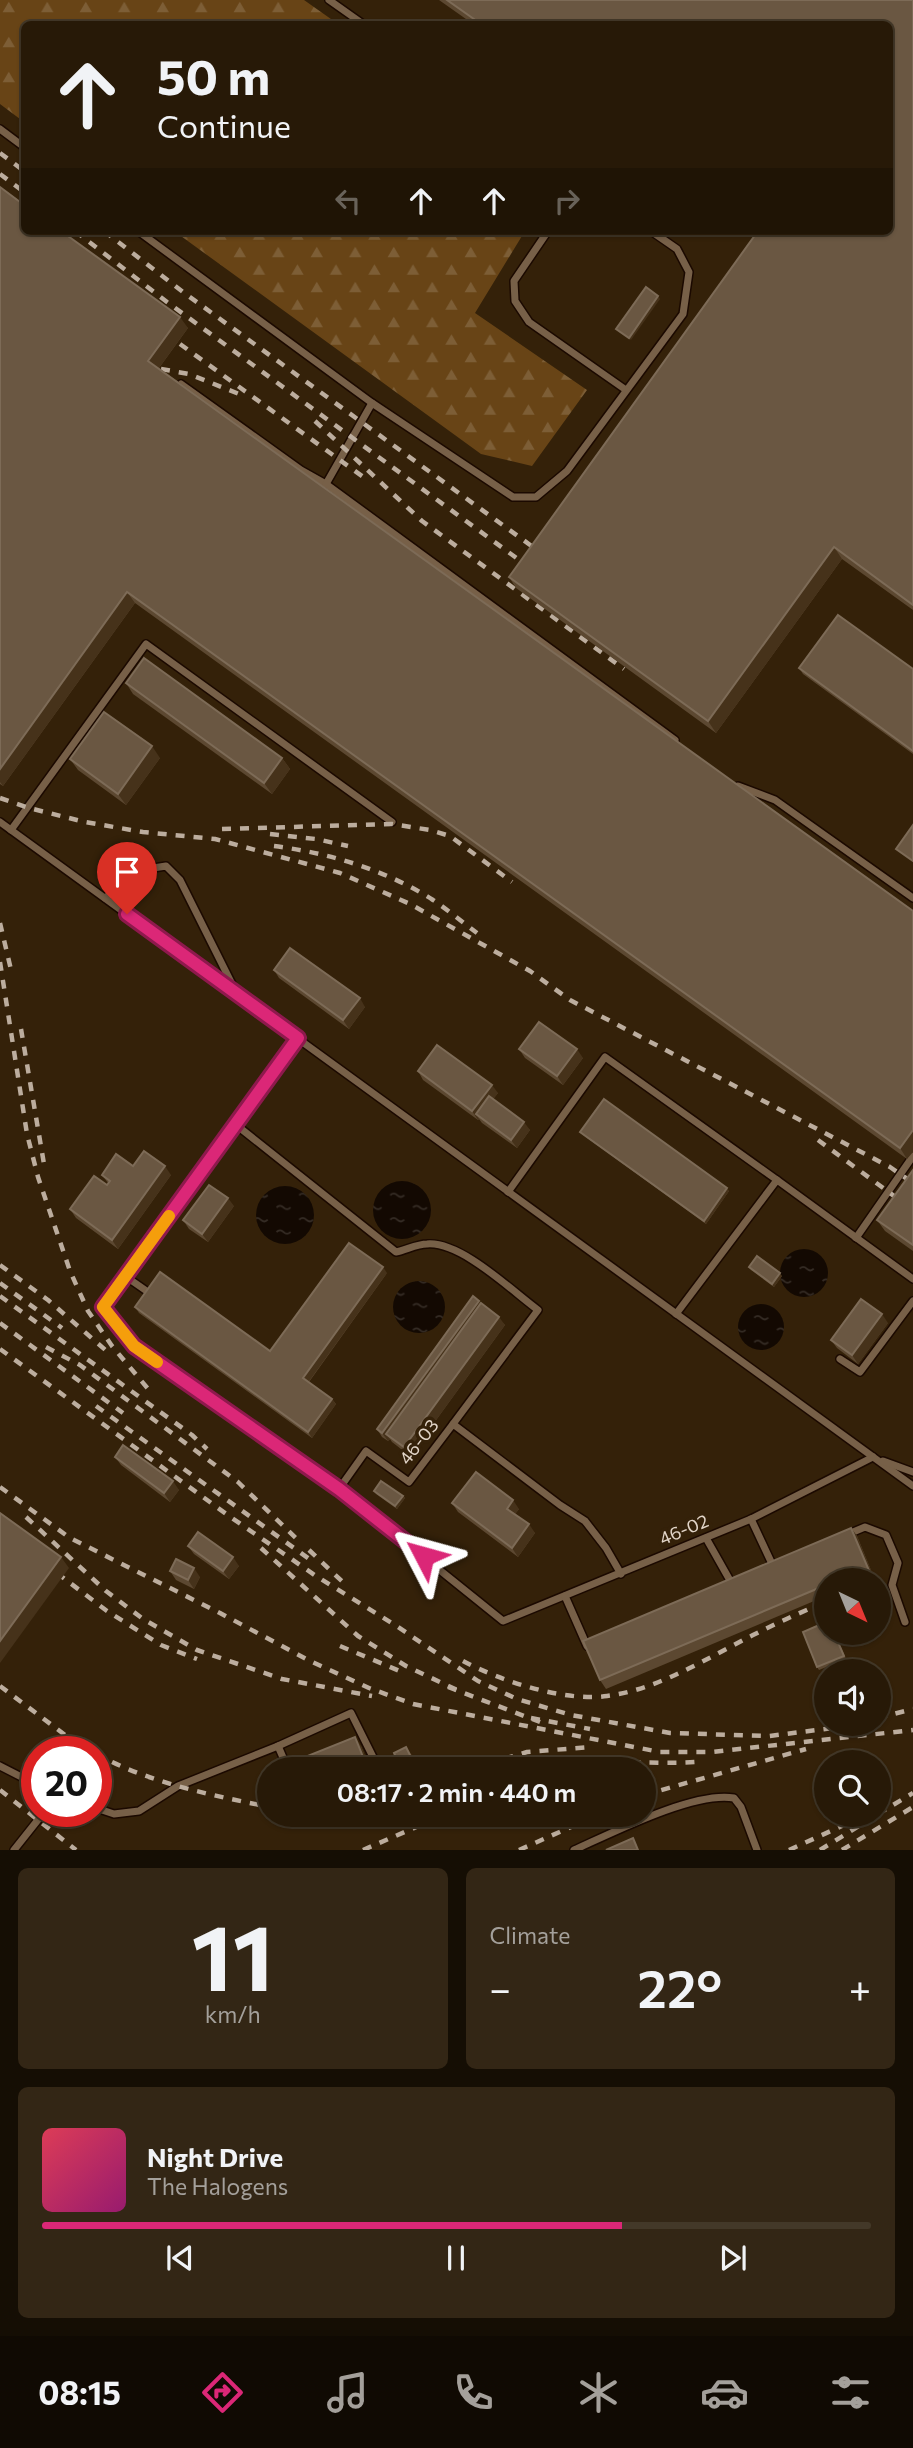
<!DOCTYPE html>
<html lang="en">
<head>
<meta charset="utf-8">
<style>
	body { margin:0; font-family:Commissioner,sans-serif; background:#332615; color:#f1f3f6; height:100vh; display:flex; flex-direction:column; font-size:26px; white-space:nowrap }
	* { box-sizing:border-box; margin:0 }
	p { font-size:23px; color:#a4a09b }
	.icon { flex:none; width:38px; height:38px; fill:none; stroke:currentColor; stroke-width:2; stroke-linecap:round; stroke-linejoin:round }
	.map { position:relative; height:1850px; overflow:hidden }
	.drawer { display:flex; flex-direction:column; gap:18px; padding:18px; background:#150e04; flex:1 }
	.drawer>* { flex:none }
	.top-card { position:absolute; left:21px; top:21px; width:872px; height:214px; border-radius:10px; box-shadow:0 2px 5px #0004,0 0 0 2px #433828; background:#271907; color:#f1f3f6; overflow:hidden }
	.needle { width:46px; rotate:137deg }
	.tools { position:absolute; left:814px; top:1568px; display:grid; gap:14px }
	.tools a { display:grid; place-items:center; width:77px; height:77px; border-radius:50%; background:#271907; box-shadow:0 2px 5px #0004,0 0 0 2px #433828; font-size:35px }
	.speed { position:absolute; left:21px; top:1736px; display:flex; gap:14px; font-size:35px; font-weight:700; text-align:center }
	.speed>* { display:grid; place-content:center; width:91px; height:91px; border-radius:50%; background:#271907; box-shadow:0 2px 5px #0004,0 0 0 2px #433828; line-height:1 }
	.speed .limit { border:10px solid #d22; background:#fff; color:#111 }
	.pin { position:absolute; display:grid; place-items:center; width:60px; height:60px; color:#fff; margin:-72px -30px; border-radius:50% 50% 50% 0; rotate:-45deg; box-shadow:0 0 7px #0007 }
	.pin .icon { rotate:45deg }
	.me { position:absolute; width:77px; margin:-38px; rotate:309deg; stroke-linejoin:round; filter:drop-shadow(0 0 5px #0008) }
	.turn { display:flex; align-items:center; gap:24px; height:147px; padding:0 21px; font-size:32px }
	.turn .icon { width:91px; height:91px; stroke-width:2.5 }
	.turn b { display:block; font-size:49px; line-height:60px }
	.lanes { display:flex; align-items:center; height:66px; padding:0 21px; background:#0003; justify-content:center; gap:35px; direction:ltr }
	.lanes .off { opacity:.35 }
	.big { font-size:52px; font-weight:600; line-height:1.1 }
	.drawer .card { flex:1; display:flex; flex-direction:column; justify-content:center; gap:10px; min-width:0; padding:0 24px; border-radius:10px; background:#332615 }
	.drawer .dial { align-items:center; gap:0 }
	.dial b { font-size:91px; line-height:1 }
	.song { display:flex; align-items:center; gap:21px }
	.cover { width:84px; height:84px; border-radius:10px; background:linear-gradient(135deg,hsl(350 70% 55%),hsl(320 70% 35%)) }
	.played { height:7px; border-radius:4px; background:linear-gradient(90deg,#db2777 70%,#433828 70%) }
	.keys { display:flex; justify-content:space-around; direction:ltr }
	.heat { display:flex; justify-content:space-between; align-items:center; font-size:38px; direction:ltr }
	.drawer .tiles { flex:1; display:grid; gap:18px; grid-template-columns:1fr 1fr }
	.card:last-child { grid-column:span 2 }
	.trip { position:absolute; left:257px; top:1757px; width:399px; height:70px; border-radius:35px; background:#271907; box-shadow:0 2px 5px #0004,0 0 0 2px #433828; font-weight:600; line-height:70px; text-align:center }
	.tab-bar { display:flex; height:112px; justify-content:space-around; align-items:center; background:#100a03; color:#a4a09b }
	.tab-bar .icon { width:49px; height:49px }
	.tab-bar .active { color:#db2777 }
	.tab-bar b { font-size:32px; color:#f1f3f6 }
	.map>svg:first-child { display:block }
	.forest { fill:url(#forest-firs) }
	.water { fill:url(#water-ripples) }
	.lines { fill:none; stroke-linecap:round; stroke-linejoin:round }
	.service-casing { stroke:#1b0900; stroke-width:10 }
	.service { stroke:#776048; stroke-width:7 }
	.rail { stroke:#bcad9e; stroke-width:4.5; stroke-dasharray:9 9; stroke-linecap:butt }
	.wall { fill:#5c4831 }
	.shaded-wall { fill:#46321a }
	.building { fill:#6a5742; stroke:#7d6b57; stroke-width:2 }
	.route-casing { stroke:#8e194d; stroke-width:18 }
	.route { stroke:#db2777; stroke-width:12 }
	.slow { stroke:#f59e0b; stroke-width:12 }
	.labels { text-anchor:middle; stroke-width:7; stroke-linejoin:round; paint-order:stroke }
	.street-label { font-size:18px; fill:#e2d5c8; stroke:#342109 }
</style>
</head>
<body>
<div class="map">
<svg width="913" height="1850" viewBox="0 0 913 1850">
	<defs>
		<pattern id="forest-firs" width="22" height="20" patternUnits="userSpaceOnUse" patternTransform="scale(1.75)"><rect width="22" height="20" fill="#684416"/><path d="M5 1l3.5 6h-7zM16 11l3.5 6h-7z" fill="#7d5e36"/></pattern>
		<pattern id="water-ripples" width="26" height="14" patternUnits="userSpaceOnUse" patternTransform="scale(1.75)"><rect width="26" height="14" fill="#130902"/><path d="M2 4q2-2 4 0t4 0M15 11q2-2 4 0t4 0" fill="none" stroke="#352c25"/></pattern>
	</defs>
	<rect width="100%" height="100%" fill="#342109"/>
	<!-- forest -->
	<g class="forest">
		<path d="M 0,0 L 304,0 L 338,24 L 24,24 L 24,122 L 0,104 Z"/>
		<path d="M 174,231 L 525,231 L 475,313 L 587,390 L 532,466 L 481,454 Z"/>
	</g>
	<!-- water -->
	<g class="water">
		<circle cx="402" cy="1210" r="29"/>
		<circle cx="285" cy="1215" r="29"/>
		<circle cx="804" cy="1273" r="24"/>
		<circle cx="419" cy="1307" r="26"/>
		<circle cx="761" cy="1327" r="23"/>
	</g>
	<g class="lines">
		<!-- service casing -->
		<g class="service-casing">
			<g id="service">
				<path d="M 329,0 L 363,24"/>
				<path d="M 0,129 L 24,147"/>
				<path d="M 138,231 L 372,403 L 513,497 L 536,497 L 567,471 L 683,314 L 689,272 L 677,249 L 651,231"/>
				<path d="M 548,231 L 514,281 L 515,301 L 529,322 L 626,390"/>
				<path d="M 181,384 L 301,470 L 326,484 L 675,740"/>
				<path d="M 326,484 L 372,403"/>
				<path d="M 738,786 L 775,800 L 913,898"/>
				<path d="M 0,822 L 913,1486"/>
				<path d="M 11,830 L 146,644 L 392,822"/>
				<path d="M 105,898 L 147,869 L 166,866 L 180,880 L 235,990"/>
				<path d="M 297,1038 L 103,1307 L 134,1346 L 339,1489"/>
				<path d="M 235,1124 L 396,1252 C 406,1250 417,1244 427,1244 C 461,1241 512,1291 538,1310 L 453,1424"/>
				<path d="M 508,1192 L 605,1057 L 777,1180"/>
				<path d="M 856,1238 L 913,1156"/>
				<path d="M 125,1276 L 148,1292"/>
				<path d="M 676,1314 L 777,1180 L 913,1279"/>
				<path d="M 840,1359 L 860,1372 L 913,1301"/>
				<path d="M 883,1461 L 913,1472"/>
				<path d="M 751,1519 L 773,1566"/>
				<path d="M 846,1535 L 865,1527 L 886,1535 L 898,1563 L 892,1585 L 905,1622"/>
				<path d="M 706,1538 L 732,1584"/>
				<path d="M 621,1574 L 606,1548 L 585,1521 L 560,1505 L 453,1424 L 409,1482 L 366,1451 L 339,1489 L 503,1621 L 751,1519 L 873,1457"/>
				<path d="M 565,1596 L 587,1646"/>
				<path d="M 278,1746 L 288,1769"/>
				<path d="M 0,1766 L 37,1785"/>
				<path d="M 96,1808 L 114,1814 L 139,1811 L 178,1786 L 278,1746 L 351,1713 L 379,1769"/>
				<path d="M 14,1850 L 45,1811"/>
				<path d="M 574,1850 C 612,1833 694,1791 734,1798 L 741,1807 L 757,1850"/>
			</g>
		</g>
		<!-- service -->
		<use href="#service" class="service"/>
		<!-- rail -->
		<g class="rail">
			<path d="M 0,153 L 24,171"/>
			<path d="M 0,174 L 24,192"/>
			<path d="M 75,231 L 167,302 L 526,565"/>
			<path d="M 104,231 L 183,292 L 537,550"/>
			<path d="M 180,344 L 366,479"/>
			<path d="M 161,369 L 189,374 L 239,394"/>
			<path d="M 315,421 L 422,521 L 624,669"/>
			<path d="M 0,798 L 29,808 L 85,822 L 143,832 L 215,839 L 340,873 L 410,904 L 530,971 L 570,1000 L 890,1167 L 913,1183"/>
			<path d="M 222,829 L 392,824 L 430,830 L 450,836 L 512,882"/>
			<path d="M 270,834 L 316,839 L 348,846"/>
			<path d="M 274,846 C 329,853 386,870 433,900 C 448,910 462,922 477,933"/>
			<path d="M 0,923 L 12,974"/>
			<path d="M 0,962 L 27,1134 L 38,1177 L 70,1271 L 88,1311 L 112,1346 L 149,1390"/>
			<path d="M 21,1029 L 44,1164"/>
			<path d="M 818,1140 L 913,1210"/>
			<path d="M 0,1265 L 48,1300 L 110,1354"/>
			<path d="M 0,1283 L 62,1328"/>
			<path d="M 0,1296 L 192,1435 L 207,1449"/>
			<path d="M 0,1323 L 123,1413"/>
			<path d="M 46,1347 L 80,1365 L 238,1482 L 300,1542"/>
			<path d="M 0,1349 L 229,1516 L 316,1576 L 395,1625 L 478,1681 L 517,1699 L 571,1715 L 670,1733 L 769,1736 L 865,1724"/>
			<path d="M 96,1406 L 312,1561"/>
			<path d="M 0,1487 L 70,1538 L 220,1613 L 308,1660 L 369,1688 L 413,1704 L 660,1752 L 712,1752 L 913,1730"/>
			<path d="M 26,1517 L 106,1591 L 143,1619 L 197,1650 L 282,1679 L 372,1696"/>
			<path d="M 261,1548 L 358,1636 L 406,1666 L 457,1690"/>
			<path d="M 309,1550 L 347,1586"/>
			<path d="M 57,1573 L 107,1611 L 161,1645 L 197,1659"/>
			<path d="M 340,1646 L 402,1672"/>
			<path d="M 463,1661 C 501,1681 564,1702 607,1696 C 660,1689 707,1658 753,1635 C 777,1623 801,1612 826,1602"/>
			<path d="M 0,1686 L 77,1744 L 92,1752"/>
			<path d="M 448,1687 L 540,1722"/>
			<path d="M 531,1718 L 590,1729"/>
			<path d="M 878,1718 L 913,1709"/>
			<path d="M 96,1754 C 150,1783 210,1795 270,1807"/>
			<path d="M 470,1769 L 527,1752 L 591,1747"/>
			<path d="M 560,1769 C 604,1757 650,1765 695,1762"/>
			<path d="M 0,1790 L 76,1850"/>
			<path d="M 644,1795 L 806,1749"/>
			<path d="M 878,1814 L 913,1793"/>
			<path d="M 363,1850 L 444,1815"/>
			<path d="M 519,1850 L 598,1815"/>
			<path d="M 789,1850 L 866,1815"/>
			<path d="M 820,1850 L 877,1815"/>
			<path d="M 842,1850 L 913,1807"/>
		</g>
	</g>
	<!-- wall -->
	<g class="wall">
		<path d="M 439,0 L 913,0 L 913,610 L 842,559 L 716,733 L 516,588 L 509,577 L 758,231 L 889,24 L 473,24 Z"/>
		<path d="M 0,187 L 188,328 L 159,368 L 913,911 L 907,1159 L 135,603 L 3,786 L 0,784 Z"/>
		<path d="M 799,668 L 913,669 L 913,754 L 803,674 Z"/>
		<path d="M 126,683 L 282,758 L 290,769 L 272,794 L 133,694 Z"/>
		<path d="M 160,758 L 126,805 L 78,770 L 70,759 Z"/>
		<path d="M 274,970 L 365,1007 L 349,1029 L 279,978 Z"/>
		<path d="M 519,1049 L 583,1058 L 563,1085 L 525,1058 Z"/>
		<path d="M 418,1071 L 498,1093 L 493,1099 L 530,1130 L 517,1148 L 482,1123 L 479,1119 L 478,1120 L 423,1080 Z"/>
		<path d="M 580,1132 L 729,1191 L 706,1224 L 582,1134 Z"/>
		<path d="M 133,1166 L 171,1175 L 118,1249 L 76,1218 L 70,1209 L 107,1185 L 108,1183 L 102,1175 Z"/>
		<path d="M 913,1170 L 913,1251 L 885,1231 L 877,1220 Z"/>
		<path d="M 234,1206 L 208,1242 L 189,1229 L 183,1220 Z"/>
		<path d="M 749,1267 L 782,1276 L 774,1287 L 751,1270 Z"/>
		<path d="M 387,1273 L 309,1382 L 332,1399 L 336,1404 L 312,1438 L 139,1313 L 135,1307 L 270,1351 Z"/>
		<path d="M 479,1301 L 505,1325 L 410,1456 L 392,1442 L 390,1439 L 388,1441 L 382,1437 L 377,1429 Z"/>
		<path d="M 888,1323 L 858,1364 L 837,1348 L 831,1340 Z"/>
		<path d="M 115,1457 L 179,1490 L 170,1502 L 121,1465 Z"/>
		<path d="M 374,1491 L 403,1496 L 405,1498 L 397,1509 L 376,1494 Z"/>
		<path d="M 452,1503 L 519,1509 L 515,1514 L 535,1533 L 518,1557 L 458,1512 Z"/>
		<path d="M 851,1528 L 857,1536 L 875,1580 L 826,1580 L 826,1596 L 606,1689 L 600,1680 Z"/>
		<path d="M 188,1546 L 239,1566 L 229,1579 L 194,1554 Z"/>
		<path d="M 170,1571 L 200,1577 L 194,1589 L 176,1580 Z"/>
		<path d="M 878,1588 L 889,1613 L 878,1617 Z"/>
		<path d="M 826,1633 L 835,1633 L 846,1659 L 819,1670 L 817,1667 Z"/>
		<path d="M 361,1746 L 370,1769 L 310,1769 Z"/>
		<path d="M 412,1755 L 418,1769 L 401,1769 Z"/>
	</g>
	<!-- shaded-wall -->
	<g class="shaded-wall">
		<path d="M 658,296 L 660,299 L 631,340 L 629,338 Z"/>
		<path d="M 180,317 L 188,328 L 156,372 L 148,361 Z"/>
		<path d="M 834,547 L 842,559 L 716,733 L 708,721 Z"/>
		<path d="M 127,592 L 135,603 L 3,786 L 0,782 L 0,769 Z"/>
		<path d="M 152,746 L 160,758 L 126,805 L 118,794 Z"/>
		<path d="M 282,758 L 290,769 L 272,794 L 264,783 Z"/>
		<path d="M 360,998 L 365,1007 L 349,1029 L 343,1020 Z"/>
		<path d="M 577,1049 L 583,1058 L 563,1085 L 557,1076 Z"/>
		<path d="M 492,1085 L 498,1093 L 480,1117 L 476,1114 L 479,1119 L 478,1120 L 472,1111 Z"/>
		<path d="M 524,1122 L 530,1130 L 517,1148 L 511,1140 Z"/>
		<path d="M 913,1130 L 913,1152 L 907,1159 L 900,1148 Z"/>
		<path d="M 165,1166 L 171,1175 L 118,1249 L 112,1240 Z"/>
		<path d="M 727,1188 L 729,1191 L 706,1224 L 704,1221 Z"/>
		<path d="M 228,1198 L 234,1206 L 208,1242 L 202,1234 Z"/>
		<path d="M 383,1267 L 387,1273 L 307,1384 L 303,1378 Z"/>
		<path d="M 780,1273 L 782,1276 L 774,1287 L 772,1284 Z"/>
		<path d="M 479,1301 L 485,1309 L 386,1434 L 390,1439 L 388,1441 L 382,1433 Z"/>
		<path d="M 882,1314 L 888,1323 L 858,1364 L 852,1355 Z"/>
		<path d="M 499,1317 L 505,1325 L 410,1456 L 404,1447 Z"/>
		<path d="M 332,1399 L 336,1404 L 312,1438 L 308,1432 Z"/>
		<path d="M 173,1481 L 179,1490 L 170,1502 L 164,1493 Z"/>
		<path d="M 403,1496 L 405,1498 L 397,1509 L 395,1506 Z"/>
		<path d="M 513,1500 L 519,1509 L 513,1517 L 507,1509 Z"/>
		<path d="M 529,1524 L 535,1533 L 518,1557 L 512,1548 Z"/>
		<path d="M 851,1528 L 857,1536 L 875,1580 L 873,1580 Z"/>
		<path d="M 61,1557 L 69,1568 L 0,1663 L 0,1641 Z"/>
		<path d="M 233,1557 L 239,1566 L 229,1579 L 223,1571 Z"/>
		<path d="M 194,1568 L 200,1577 L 194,1589 L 188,1580 Z"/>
		<path d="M 878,1588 L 889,1613 L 883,1604 L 878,1594 Z"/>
		<path d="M 355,1737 L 361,1746 L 370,1769 L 365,1762 Z"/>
		<path d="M 406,1747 L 412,1755 L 418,1769 L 414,1763 Z"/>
	</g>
	<!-- building -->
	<g class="building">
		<path d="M 447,0 L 913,0 L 913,605 L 834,547 L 708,721 L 509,577 L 758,231 L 889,231 L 889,24 L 481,24 Z"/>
		<path d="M 0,187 L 24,205 L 24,231 L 61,231 L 180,317 L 148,361 L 913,911 L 913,1130 L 900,1148 L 127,592 L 0,769 Z"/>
		<path d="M 646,287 L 658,296 L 629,338 L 616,329 Z"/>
		<path d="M 838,615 L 913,669 L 913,751 L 799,668 Z"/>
		<path d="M 144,658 L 282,758 L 264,783 L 126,683 Z"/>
		<path d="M 104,712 L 152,746 L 118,794 L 70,759 Z"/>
		<path d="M 913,825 L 913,861 L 896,849 Z"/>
		<path d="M 290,948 L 360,998 L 343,1020 L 274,970 Z"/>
		<path d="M 539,1022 L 577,1049 L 557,1076 L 519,1049 Z"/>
		<path d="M 437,1045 L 492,1085 L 472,1111 L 418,1071 Z"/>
		<path d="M 489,1096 L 524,1122 L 511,1140 L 476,1114 Z"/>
		<path d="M 604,1099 L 727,1188 L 704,1221 L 580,1132 Z"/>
		<path d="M 144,1151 L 165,1166 L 112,1240 L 70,1209 L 94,1176 L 107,1185 L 110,1181 L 102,1175 L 116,1154 L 133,1166 Z"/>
		<path d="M 913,1170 L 913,1245 L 877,1220 Z"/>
		<path d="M 209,1185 L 228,1198 L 202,1234 L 183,1220 Z"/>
		<path d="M 349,1243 L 383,1267 L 303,1378 L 332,1399 L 308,1432 L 135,1307 L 160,1272 L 270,1351 Z"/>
		<path d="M 757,1256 L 780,1273 L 772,1284 L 749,1267 Z"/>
		<path d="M 473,1296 L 479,1301 L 382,1433 L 377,1429 Z"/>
		<path d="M 861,1299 L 882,1314 L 852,1355 L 831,1340 Z"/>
		<path d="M 481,1303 L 499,1317 L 404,1447 L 386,1434 Z"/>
		<path d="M 123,1445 L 173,1481 L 164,1493 L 115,1457 Z"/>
		<path d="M 476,1472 L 513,1500 L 507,1509 L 529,1524 L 512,1548 L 452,1503 Z"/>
		<path d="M 381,1481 L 403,1496 L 395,1506 L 374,1491 Z"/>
		<path d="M 0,1513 L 61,1557 L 0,1641 Z"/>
		<path d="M 851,1528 L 873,1580 L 851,1580 L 849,1575 L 837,1580 L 826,1580 L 826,1585 L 600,1680 L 583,1641 Z"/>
		<path d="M 198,1532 L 233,1557 L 223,1571 L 188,1546 Z"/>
		<path d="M 176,1559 L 194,1568 L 188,1580 L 170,1571 Z"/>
		<path d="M 878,1594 L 883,1604 L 878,1606 Z"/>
		<path d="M 826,1622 L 826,1633 L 834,1633 L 844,1656 L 817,1667 L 803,1632 Z"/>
		<path d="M 355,1737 L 365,1762 L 346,1769 L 310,1769 L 305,1757 Z"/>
		<path d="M 406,1747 L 414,1763 L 401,1769 L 394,1753 Z"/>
		<path d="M 633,1838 L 638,1850 L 606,1850 Z"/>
	</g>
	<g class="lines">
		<!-- route casing -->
		<g class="route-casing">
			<path id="route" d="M 127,914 L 298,1038 L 103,1307 L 134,1346 L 339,1489 L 424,1556"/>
		</g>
		<!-- route -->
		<use href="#route" class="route"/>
		<!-- slow -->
		<path class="slow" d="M 157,1362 L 134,1346 L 103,1307 L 169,1216"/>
	</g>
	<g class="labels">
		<!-- street labels -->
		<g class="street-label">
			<text transform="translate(419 1442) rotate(-52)" y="6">46-03</text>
			<text transform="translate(684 1530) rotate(-23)" y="6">46-02</text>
		</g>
	</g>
</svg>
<div class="tools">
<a><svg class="needle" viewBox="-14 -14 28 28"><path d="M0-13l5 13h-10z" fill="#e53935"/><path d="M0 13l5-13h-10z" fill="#a4a09b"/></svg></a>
<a><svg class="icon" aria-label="sound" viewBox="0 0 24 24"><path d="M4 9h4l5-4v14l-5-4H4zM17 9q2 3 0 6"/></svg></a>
<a><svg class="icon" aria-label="search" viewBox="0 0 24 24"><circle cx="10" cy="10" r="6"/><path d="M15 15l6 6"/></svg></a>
</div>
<div class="speed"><div class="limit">20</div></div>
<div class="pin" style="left:127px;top:914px;background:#d93025"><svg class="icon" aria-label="arrive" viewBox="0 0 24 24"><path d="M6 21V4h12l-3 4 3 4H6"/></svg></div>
<svg class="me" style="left:424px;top:1556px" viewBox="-20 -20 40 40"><path d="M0-17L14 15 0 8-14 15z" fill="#db2777" stroke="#fff" stroke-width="4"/></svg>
<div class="trip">08:17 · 2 min · 440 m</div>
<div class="top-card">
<div class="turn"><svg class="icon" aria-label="ahead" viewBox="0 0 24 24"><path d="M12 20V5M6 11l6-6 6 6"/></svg><div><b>50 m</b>Continue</div></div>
<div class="lanes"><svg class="icon off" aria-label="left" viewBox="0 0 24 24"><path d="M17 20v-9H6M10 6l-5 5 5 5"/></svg><svg class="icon" aria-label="ahead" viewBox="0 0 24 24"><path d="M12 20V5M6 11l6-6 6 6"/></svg><svg class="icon" aria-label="ahead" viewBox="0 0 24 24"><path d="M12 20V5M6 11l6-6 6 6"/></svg><svg class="icon off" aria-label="right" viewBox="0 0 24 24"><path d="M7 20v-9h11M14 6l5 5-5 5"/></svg></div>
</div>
</div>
<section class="drawer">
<div class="tiles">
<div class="card dial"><b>11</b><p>km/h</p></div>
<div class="card"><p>Climate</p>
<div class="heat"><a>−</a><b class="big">22°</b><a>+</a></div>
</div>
<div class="card">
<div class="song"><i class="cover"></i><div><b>Night Drive</b><p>The Halogens</p></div></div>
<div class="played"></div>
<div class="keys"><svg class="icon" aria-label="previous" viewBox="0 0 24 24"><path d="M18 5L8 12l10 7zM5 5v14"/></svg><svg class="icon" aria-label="pause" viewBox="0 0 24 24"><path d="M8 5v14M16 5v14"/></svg><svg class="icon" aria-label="next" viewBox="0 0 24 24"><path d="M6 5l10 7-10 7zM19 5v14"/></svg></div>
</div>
</div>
</section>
<nav class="tab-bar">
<b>08:15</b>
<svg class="icon active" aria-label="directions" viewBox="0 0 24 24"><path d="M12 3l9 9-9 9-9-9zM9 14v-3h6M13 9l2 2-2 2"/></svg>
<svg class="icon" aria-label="music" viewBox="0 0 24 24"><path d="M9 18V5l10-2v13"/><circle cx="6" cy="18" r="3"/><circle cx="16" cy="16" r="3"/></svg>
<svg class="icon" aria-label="phone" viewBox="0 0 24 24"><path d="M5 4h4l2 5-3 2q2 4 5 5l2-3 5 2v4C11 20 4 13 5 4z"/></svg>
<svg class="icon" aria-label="climate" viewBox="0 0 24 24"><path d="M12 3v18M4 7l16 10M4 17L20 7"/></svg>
<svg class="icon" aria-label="car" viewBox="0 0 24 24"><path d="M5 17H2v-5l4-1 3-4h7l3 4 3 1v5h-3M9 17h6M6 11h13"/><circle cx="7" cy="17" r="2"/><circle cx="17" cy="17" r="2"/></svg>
<svg class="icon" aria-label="filters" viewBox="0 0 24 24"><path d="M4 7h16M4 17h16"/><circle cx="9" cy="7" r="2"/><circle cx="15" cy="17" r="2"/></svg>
</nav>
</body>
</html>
